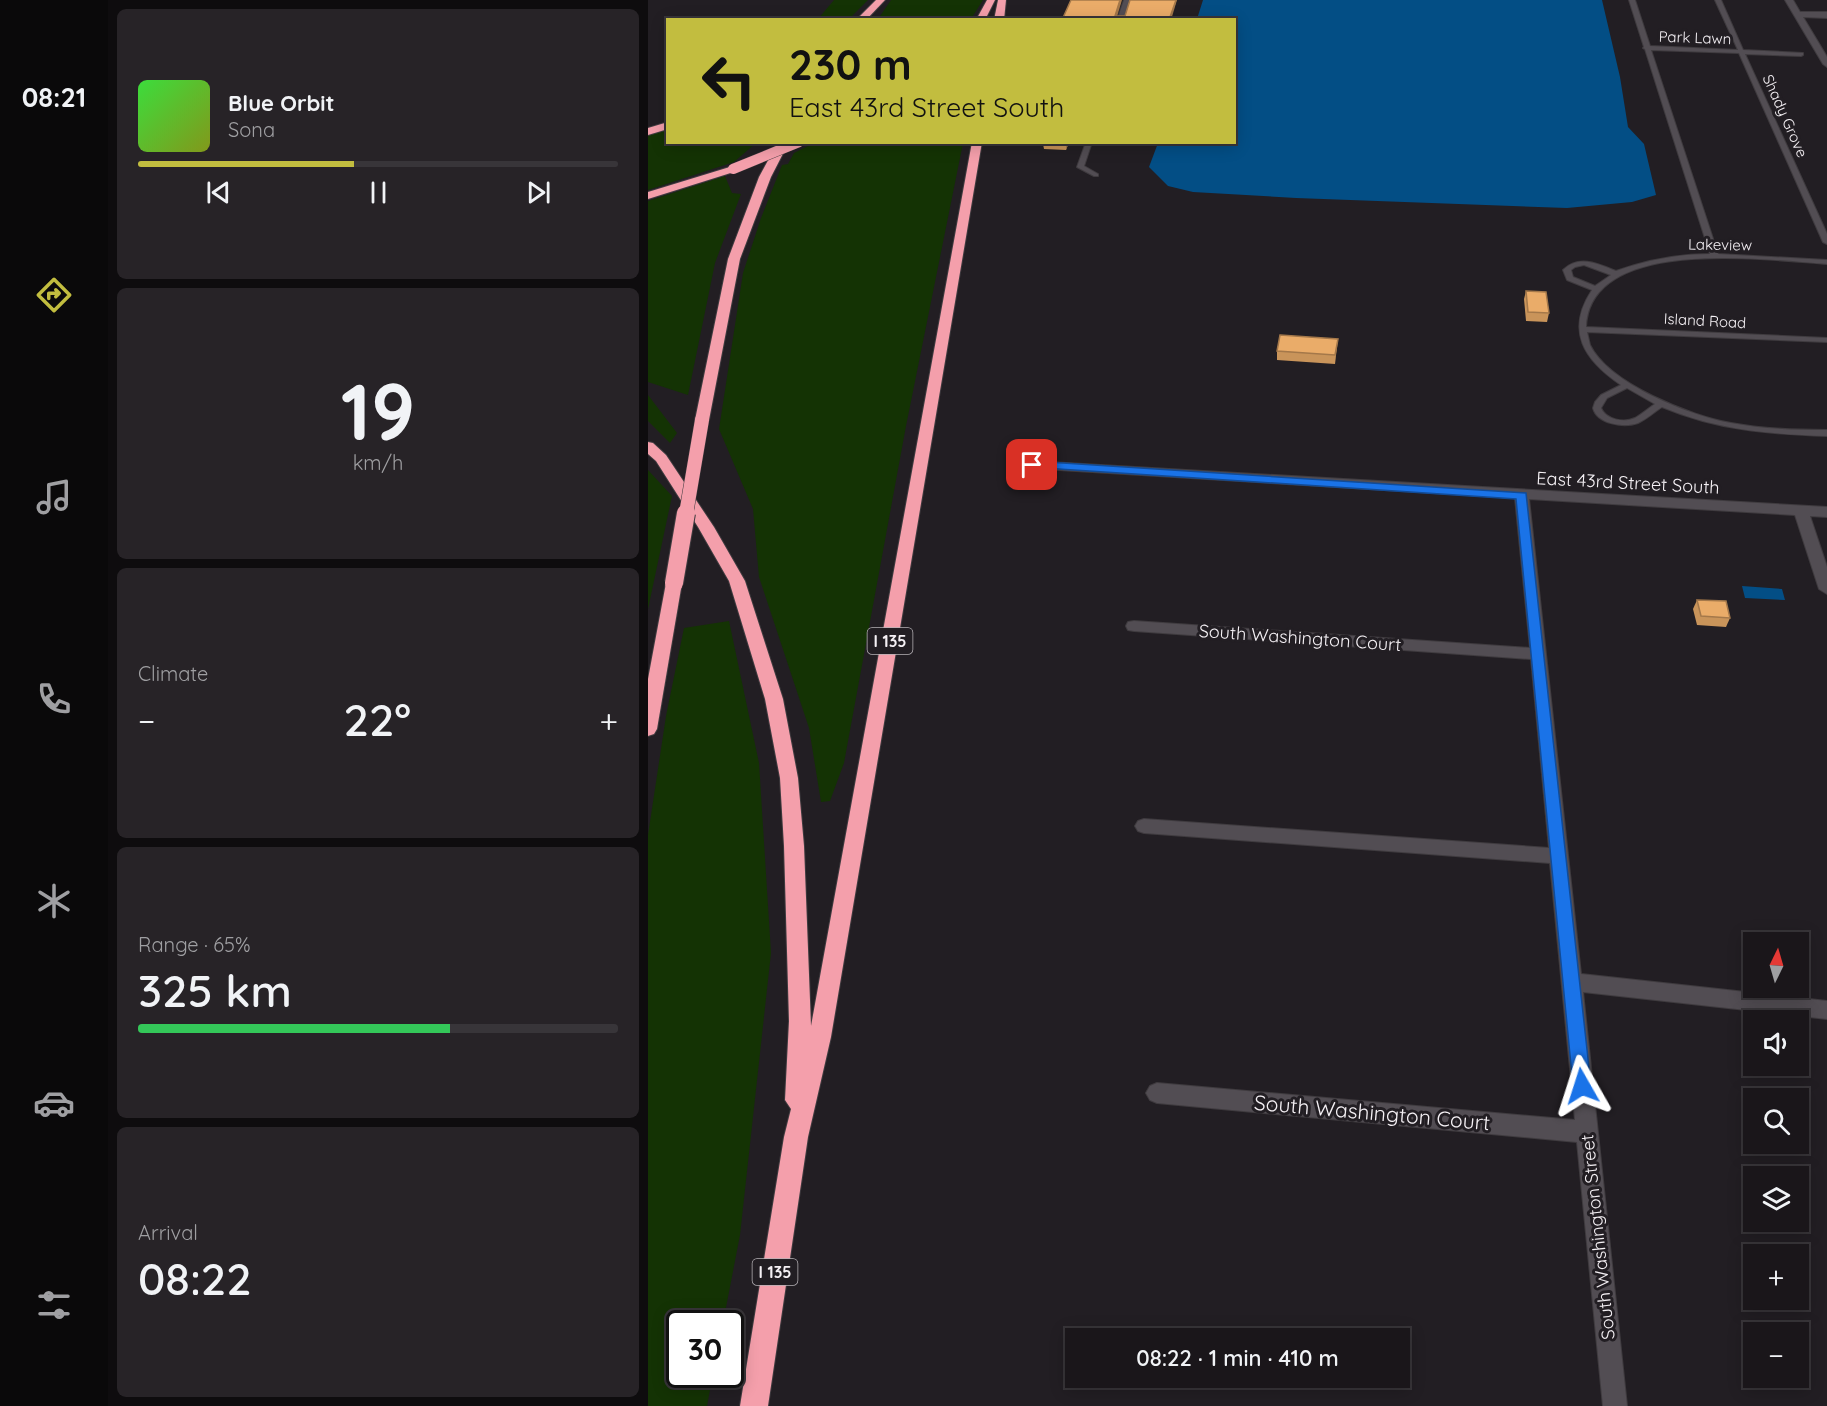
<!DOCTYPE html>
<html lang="en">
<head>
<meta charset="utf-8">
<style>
	body { margin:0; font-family:Quicksand,sans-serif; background:#272327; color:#f1f3f6; height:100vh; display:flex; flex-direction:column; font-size:22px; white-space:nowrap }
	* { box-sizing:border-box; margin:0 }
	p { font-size:20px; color:#9f9fa2 }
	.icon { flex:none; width:33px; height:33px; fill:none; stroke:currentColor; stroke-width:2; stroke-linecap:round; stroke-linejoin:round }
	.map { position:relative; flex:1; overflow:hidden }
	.details { display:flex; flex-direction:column; gap:9px; padding:9px; background:#0e0c0e; width:540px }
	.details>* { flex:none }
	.banner { position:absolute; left:18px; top:18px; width:570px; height:126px; border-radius:0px; box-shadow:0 3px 15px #0003,0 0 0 2px #383539; background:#c2bd3f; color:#111; overflow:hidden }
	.needle { width:39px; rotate:5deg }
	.fabs { position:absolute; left:1095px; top:932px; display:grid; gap:12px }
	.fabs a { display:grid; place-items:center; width:66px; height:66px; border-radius:0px; background:#1a161a; box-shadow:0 3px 15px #0003,0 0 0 2px #383539; font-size:30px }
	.speed { position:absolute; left:18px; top:1310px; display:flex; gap:12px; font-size:30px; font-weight:700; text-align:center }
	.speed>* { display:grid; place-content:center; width:78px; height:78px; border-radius:50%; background:#1a161a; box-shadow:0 3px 15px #0003,0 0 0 2px #383539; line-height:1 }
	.speed .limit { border:3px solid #111; border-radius:9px; background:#fff; color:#111 }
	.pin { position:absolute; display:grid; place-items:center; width:51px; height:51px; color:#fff; margin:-26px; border-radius:12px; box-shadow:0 3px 9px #0006 }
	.me { position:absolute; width:66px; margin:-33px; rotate:354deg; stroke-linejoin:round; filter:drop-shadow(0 0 4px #0008) }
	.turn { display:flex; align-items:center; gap:21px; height:126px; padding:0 24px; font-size:27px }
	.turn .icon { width:78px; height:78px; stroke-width:2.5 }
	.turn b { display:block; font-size:42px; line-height:51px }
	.big { font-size:45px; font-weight:600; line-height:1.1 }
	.details .tile { flex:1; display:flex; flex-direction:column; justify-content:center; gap:9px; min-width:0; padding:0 21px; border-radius:9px; background:#272327 }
	.details .dial { align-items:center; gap:0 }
	.dial b { font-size:78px; line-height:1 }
	.song { display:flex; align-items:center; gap:18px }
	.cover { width:72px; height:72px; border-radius:9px; background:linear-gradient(135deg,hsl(120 70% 55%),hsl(70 70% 35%)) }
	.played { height:6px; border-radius:3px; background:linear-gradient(90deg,#c2bd3f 45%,#383539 45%) }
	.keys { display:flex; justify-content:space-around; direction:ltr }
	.heat { display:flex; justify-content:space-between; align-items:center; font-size:33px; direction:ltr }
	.charge { height:9px; border-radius:4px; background:linear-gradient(90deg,#34c759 65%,#383539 0) }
	.trip { position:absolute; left:417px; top:1328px; width:345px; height:60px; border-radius:0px; background:#1a161a; box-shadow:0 3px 15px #0003,0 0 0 2px #383539; font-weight:600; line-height:60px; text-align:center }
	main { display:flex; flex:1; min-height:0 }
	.dock { display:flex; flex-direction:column; width:108px; justify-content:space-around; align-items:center; background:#0a090a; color:#9f9fa2 }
	.dock .icon { width:42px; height:42px }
	.dock .active { color:#c2bd3f }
	.dock b { font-size:27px; color:#f1f3f6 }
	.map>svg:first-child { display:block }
	.green { fill:#143304 }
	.water { fill:#034e85 }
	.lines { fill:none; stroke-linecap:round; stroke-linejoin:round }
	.service-casing { stroke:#3f3b3f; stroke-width:2 }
	.minor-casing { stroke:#3f3b3f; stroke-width:2 }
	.motorway-casing { stroke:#3f3b3f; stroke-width:2 }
	.service { fill:#524d53; fill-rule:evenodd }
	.minor { fill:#524d53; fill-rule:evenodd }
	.motorway { fill:#f49fab; fill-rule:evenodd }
	.motorway-bridge-far2-casing { stroke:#3f3b3f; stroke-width:11; stroke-linecap:butt }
	.motorway-bridge-far1-casing { stroke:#3f3b3f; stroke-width:15; stroke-linecap:butt }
	.motorway-bridge-casing { stroke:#3f3b3f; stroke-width:20; stroke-linecap:butt }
	.motorway-bridge-far2 { stroke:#f49fab; stroke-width:10 }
	.motorway-bridge-far1 { stroke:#f49fab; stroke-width:14 }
	.motorway-bridge { stroke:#f49fab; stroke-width:18 }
	.wall { fill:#c9945a }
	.shaded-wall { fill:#a4784a }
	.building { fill:#eaac69; stroke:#a4784a; stroke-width:1.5 }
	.route { fill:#1a73e8; stroke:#114b97; stroke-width:1.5 }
	.labels { text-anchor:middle; stroke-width:6; stroke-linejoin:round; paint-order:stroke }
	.far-street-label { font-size:15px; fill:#f5f1f5; stroke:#221e23 }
	.shield { fill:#221e23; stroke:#b6b2b6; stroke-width:1.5 }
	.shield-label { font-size:16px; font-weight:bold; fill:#f5f1f5 }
	.street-label { font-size:18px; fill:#f5f1f5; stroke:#221e23 }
	.near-street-label { font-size:21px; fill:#f5f1f5; stroke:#221e23 }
</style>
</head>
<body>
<main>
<nav class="dock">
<b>08:21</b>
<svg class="icon active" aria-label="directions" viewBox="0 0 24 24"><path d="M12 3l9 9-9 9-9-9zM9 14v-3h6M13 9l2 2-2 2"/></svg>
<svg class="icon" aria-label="music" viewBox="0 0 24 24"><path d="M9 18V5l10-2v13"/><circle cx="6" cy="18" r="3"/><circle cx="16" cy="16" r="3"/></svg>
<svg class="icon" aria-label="phone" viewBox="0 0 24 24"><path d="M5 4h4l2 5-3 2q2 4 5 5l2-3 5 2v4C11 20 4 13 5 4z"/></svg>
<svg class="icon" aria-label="climate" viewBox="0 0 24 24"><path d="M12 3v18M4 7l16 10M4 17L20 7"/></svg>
<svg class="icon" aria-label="car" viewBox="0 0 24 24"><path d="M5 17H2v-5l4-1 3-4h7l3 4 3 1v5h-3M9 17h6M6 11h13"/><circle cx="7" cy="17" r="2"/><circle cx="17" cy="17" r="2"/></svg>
<svg class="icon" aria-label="filters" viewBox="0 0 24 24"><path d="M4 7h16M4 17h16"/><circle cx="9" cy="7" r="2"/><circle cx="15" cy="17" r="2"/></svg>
</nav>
<section class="details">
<div class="tile">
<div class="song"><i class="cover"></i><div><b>Blue Orbit</b><p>Sona</p></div></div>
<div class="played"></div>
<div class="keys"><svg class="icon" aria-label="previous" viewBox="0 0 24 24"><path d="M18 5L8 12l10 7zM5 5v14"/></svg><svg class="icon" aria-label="pause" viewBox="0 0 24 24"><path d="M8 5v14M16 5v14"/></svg><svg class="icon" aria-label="next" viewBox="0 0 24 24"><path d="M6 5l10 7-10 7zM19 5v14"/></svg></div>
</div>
<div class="tile dial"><b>19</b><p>km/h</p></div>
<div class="tile"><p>Climate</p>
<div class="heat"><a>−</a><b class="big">22°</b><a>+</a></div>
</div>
<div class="tile"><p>Range · 65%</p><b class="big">325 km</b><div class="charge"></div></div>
<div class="tile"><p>Arrival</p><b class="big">08:22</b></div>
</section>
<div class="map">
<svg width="1179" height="1406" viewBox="0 0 1179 1406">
	<rect width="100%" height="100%" fill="#221e23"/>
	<!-- green -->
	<g class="green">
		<path d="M 186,0 L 220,0 L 201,19 L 170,19 Z"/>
		<path d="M 243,0 L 335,0 L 323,19 L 230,19 Z"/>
		<path d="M 19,128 L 20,142 L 108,143 L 86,162 L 0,190 L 0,134 Z"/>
		<path d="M 166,143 L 315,143 L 258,426 L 196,763 L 182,801 L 173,802 L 161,728 L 111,577 L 105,509 L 71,429 L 95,273 L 113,218 L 134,165 L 140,164 L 146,153 Z"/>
		<path d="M 77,176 L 84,193 L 93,194 L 67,263 L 40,395 L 0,382 L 0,201 Z"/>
		<path d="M 0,395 L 29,433 L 22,443 L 0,421 Z"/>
		<path d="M 0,470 L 24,496 L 0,609 Z"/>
		<path d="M 81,621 L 111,763 L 123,953 L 92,1235 L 75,1323 L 32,1323 L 32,1374 L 65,1374 L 59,1406 L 0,1406 L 0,835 L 18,716 L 36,628 Z"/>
	</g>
	<!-- water -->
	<g class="water">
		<path d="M 555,0 L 954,0 L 972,77 L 980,127 L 996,144 L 1008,195 L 984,202 L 919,208 L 648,198 L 545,192 L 520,186 L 501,167 L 510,143 L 586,142 L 586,20 L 549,19 Z"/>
		<path d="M 1094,586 L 1134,589 L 1137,600 L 1097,598 Z"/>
	</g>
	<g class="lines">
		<!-- service casing -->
		<g class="service-casing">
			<g id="service">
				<path d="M 476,0 L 482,0 L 475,20 L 469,20 Z"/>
				<path d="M 981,0 L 987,0 L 1002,46 L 1090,50 L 1067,0 L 1073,0 L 1095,50 L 1155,53 L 1155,55 L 1153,56 L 1097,54 L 1179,234 L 1179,244 L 1175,242 L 1091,53 L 1003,50 L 1070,254 L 1179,260 L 1179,264 C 1119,260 942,235 938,327 L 1179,338 L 1179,342 L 939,332 C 940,336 941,341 942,345 C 961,384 1043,416 1083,423 C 1115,429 1147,430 1179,430 L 1179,436 C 1120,434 1069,430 1014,407 C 1006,412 999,419 990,423 C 976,428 949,424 945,408 L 947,402 L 953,395 L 973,385 C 936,360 917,331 944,290 L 919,280 L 915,270 C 931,254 951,264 968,271 C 999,260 1030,254 1062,254 L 997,49 L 995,48 L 996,47 ZM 936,265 L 963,275 L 947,286 L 925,277 L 923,270 L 927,267 ZM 979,388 L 1007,404 C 1001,408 994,414 987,418 C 976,423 958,420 953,408 L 959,398 Z"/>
				<path d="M 438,142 L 444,142 L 436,166 L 450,174 L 450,176 L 446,176 L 429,167 Z"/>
			</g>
		</g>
		<!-- minor casing -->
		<g class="minor-casing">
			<g id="minor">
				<path d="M 1137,0 L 1145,0 L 1152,12 L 1179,12 L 1179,18 L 1155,17 L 1179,57 L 1179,67 L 1175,64 Z"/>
				<path d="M 384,461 L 1179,507 L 1179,517 L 1162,516 L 1179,567 L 1179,594 L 1171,589 L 1147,515 L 881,499 L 933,974 L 1179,1001 L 1179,1019 L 935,992 L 979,1406 L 955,1406 L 929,1142 L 509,1103 L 502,1100 L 498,1093 L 502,1086 L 509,1083 L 927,1120 L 902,863 L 496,833 L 490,831 L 487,826 L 490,821 L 496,819 L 901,848 L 883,659 L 486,631 L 480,630 L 478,626 L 480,622 L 486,621 L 882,648 L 867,498 L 379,468 L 377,465 Z"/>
			</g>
		</g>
		<!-- motorway casing -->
		<g class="motorway-casing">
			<g id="motorway">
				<path d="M 228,0 L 237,0 L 218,20 L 208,20 Z"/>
				<path d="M 339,0 L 347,0 L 337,20 L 328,20 Z"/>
				<path d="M 350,0 L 358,0 L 356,20 L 346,20 Z"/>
				<path d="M 20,122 L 20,129 L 0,135 L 0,128 Z"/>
				<path d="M 130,142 L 141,142 L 123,177 L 92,259 L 61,420 L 54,424 L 49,423 L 47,420 L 80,259 L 111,177 Z"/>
				<path d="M 324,142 L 334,142 L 183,1037 L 160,1137 L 120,1406 L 92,1406 L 136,1137 L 143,1109 L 137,1100 L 141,1021 L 136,846 L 132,778 L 117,699 L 81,581 L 50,527 L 8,461 L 0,454 L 0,442 L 5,443 L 18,455 L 66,527 L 97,581 L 135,699 L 150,778 L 156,846 L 163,1026 Z"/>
				<path d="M 85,166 L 89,167 L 89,171 L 0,199 L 0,192 Z"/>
				<path d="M 26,577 L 32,579 L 34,583 L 9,729 L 6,734 L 0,736 L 0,679 L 18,583 L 20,579 Z"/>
			</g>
		</g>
		<!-- service -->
		<use href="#service" class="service"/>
		<!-- minor -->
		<use href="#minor" class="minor"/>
		<!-- motorway -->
		<use href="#motorway" class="motorway"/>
		<!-- motorway-bridge-far2 casing -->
		<g class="motorway-bridge-far2-casing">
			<path id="motorway-bridge-far2" d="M 85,169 L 151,142"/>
		</g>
		<!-- motorway-bridge-far1 casing -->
		<g class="motorway-bridge-far1-casing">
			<path id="motorway-bridge-far1" d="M 38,514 L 54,420"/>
		</g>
		<!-- motorway-bridge casing -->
		<g class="motorway-bridge-casing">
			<path id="motorway-bridge" d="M 26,583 L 38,513"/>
		</g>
		<!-- motorway-bridge-far2 -->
		<use href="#motorway-bridge-far2" class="motorway-bridge-far2"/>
		<!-- motorway-bridge-far1 -->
		<use href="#motorway-bridge-far1" class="motorway-bridge-far1"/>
		<!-- motorway-bridge -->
		<use href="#motorway-bridge" class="motorway-bridge"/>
	</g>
	<!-- wall -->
	<g class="wall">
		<path d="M 421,142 L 418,150 L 396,149 L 395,144 Z"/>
		<path d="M 878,291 L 901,313 L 899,322 L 878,321 L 876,299 Z"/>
		<path d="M 690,339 L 687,364 L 629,360 L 629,351 Z"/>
		<path d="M 1049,600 L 1082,618 L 1078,627 L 1049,625 L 1045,609 Z"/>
	</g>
	<!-- shaded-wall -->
	<g class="shaded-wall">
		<path d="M 472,0 L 474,0 L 468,20 L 467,16 Z"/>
		<path d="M 528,0 L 529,0 L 523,20 L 521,20 Z"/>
		<path d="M 418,142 L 421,142 L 418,150 Z"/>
	</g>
	<!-- building -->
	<g class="building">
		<path d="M 423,0 L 472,0 L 467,16 L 477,16 L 482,0 L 528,0 L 521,20 L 414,20 Z"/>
		<path d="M 396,142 L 418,142 L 418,145 L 395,144 Z"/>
		<path d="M 878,291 L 898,292 L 901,313 L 880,312 Z"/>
		<path d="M 632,335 L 690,339 L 687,355 L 629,351 Z"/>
		<path d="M 1049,600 L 1078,601 L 1082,618 L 1053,616 Z"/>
	</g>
	<!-- route -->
	<path class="route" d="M 384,461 L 878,493 L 943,1086 L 940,1092 L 934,1094 L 928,1092 L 925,1086 L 868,499 L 380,467 L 380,462 Z"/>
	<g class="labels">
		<!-- far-street labels -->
		<g class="far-street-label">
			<text transform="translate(1047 38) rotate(2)" y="5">Park Lawn</text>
			<text transform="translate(1137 116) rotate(66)" y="5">Shady Grove</text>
			<text transform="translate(1072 245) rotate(1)" y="5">Lakeview</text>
			<text transform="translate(1057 321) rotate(3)" y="5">Island Road</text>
		</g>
		<!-- shield labels -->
		<g class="shield">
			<rect x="219.5" y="628" width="45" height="26" rx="4.5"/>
			<rect x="104.5" y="1259" width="45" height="26" rx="4.5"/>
		</g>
		<g class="shield-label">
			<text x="242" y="647">I 135</text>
			<text x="127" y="1278">I 135</text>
		</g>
		<!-- street labels -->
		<g class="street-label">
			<text transform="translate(980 483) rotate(3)" y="6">East 43rd Street South</text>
			<text transform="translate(652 638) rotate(4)" y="6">South Washington Court</text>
			<text transform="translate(950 1237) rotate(-96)" y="6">South Washington Street</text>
		</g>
		<!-- near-street labels -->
		<g class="near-street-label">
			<text transform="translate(724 1113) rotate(5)" y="7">South Washington Court</text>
		</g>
	</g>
</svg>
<div class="fabs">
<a><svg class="needle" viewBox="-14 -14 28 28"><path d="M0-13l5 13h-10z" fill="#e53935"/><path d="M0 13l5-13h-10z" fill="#9f9fa2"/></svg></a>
<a><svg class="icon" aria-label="sound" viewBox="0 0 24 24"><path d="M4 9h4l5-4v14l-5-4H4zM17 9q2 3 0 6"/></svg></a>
<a><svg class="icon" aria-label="search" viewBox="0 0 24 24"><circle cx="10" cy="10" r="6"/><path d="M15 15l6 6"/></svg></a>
<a><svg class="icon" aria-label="layers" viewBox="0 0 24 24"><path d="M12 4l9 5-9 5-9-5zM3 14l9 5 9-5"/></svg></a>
<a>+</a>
<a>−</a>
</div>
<div class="speed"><div class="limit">30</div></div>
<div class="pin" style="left:384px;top:465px;background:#d93025"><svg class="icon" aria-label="arrive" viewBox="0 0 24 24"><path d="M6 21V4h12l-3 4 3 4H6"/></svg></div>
<svg class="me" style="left:934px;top:1086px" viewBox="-20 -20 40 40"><path d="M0-17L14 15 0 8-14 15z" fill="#1a73e8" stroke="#fff" stroke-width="4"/></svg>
<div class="trip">08:22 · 1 min · 410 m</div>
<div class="banner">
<div class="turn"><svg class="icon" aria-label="left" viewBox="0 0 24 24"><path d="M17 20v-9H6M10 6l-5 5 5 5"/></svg><div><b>230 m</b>East 43rd Street South</div></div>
</div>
</div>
</main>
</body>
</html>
